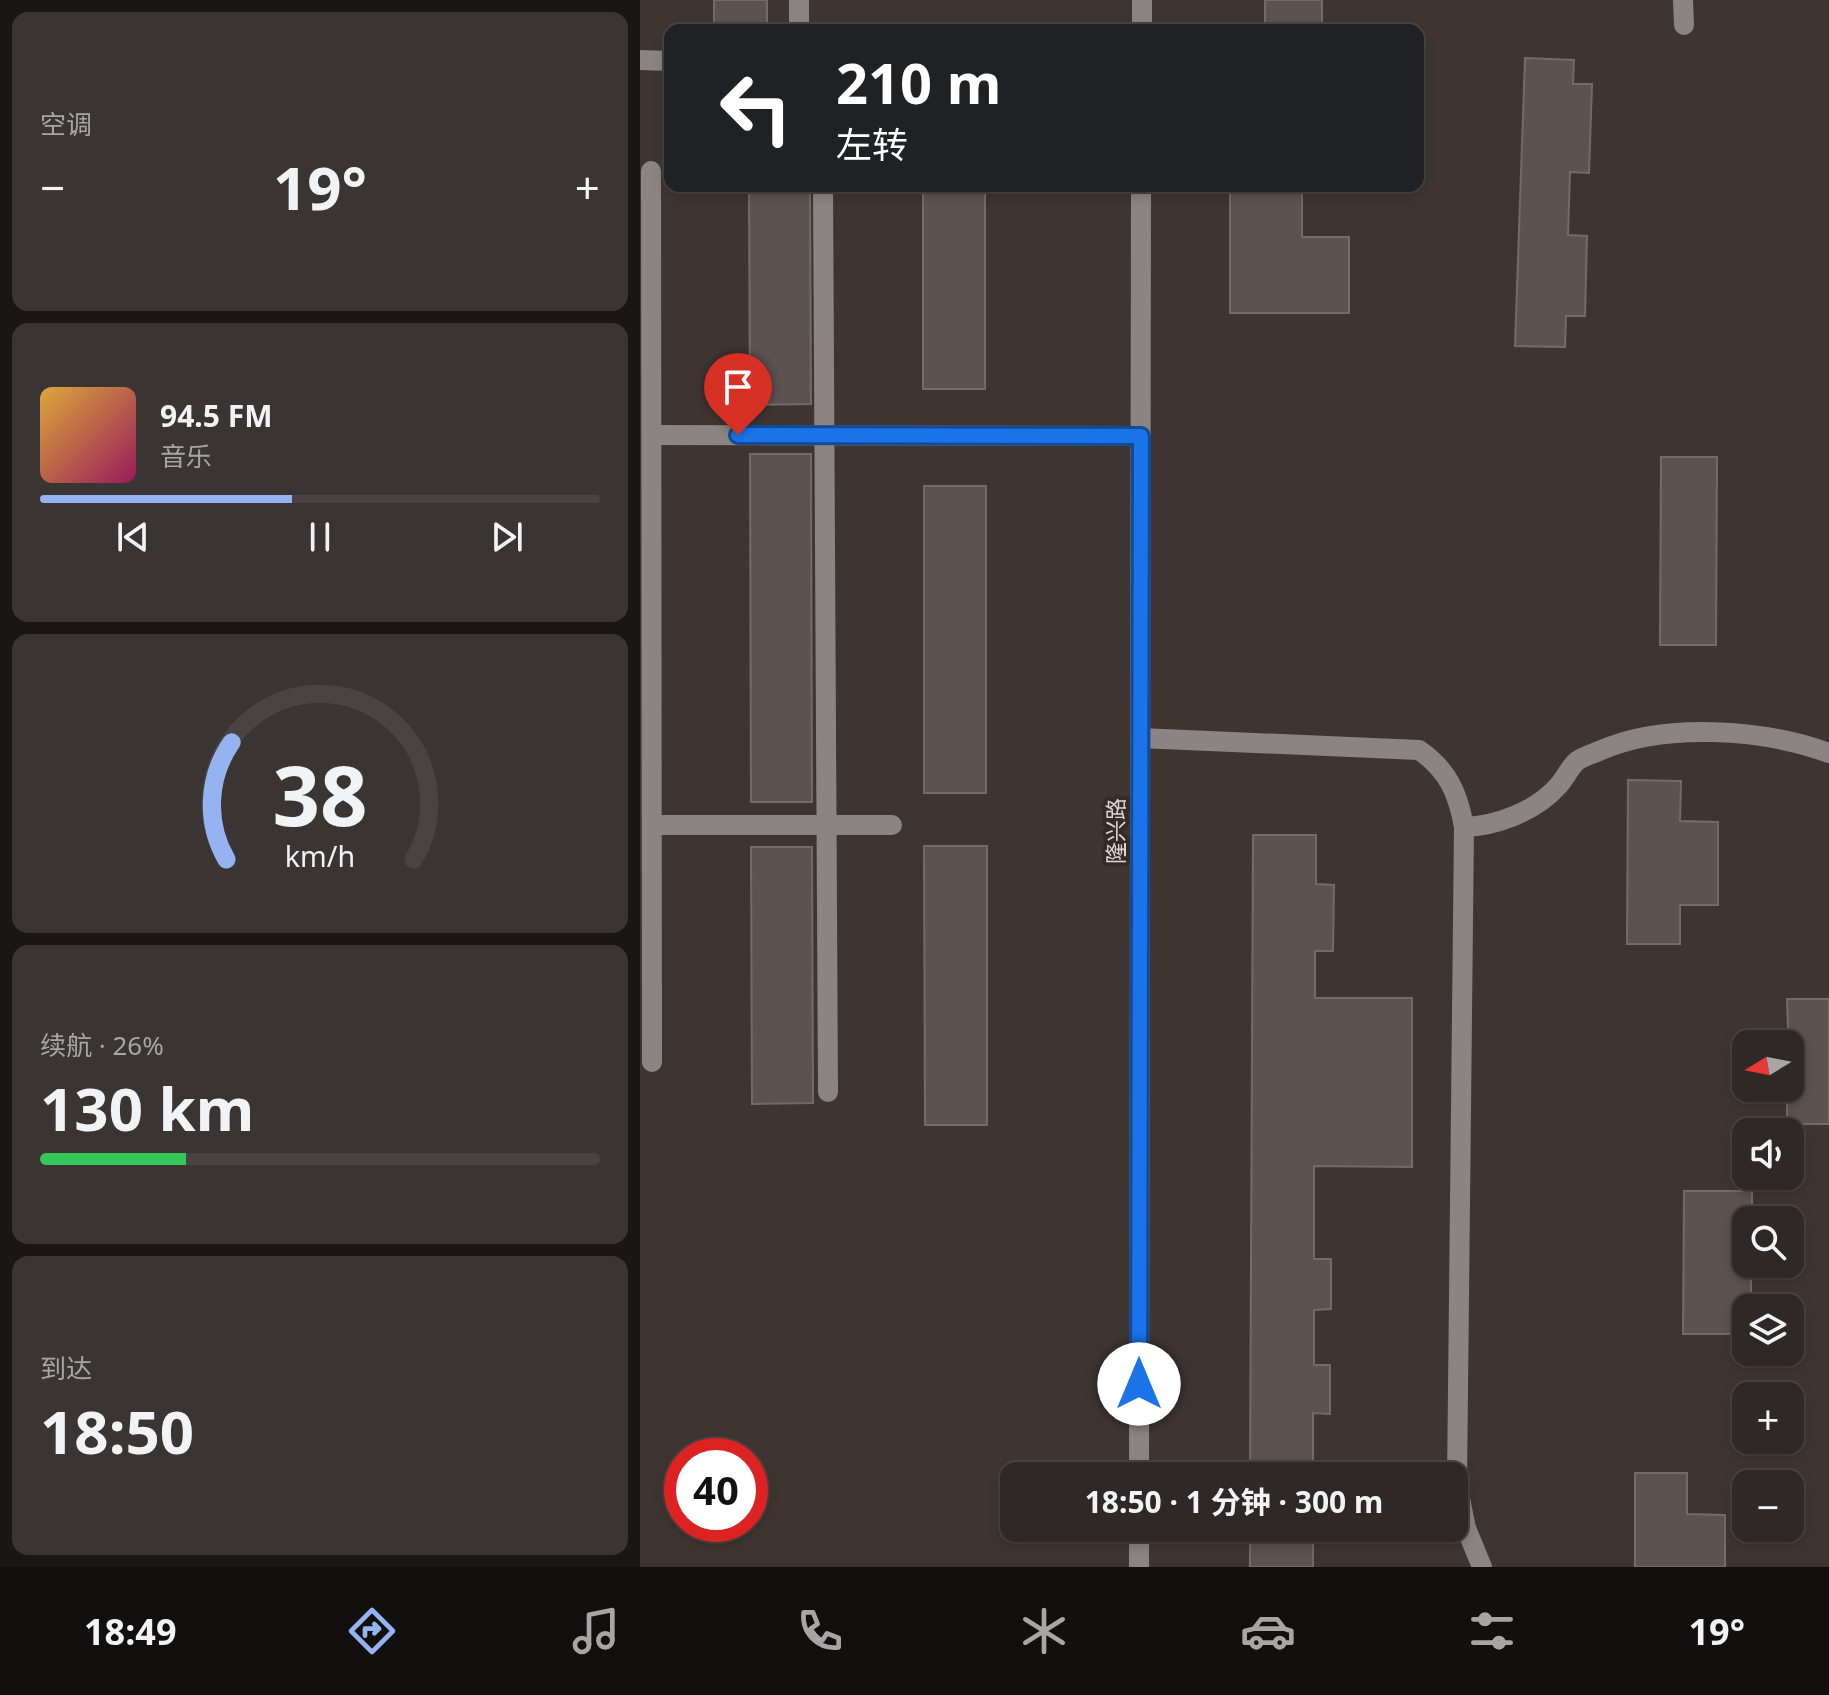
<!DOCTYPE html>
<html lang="zh">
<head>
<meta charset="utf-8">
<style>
	body { margin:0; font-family:"Noto Sans","Noto Sans SC",sans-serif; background:#3a3432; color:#f1f3f6; height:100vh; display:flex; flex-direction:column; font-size:30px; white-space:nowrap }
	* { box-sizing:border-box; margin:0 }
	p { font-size:26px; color:#a7a6a7 }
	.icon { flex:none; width:44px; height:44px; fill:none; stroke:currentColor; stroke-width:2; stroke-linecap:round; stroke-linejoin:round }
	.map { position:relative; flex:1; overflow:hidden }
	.side { display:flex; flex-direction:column; gap:12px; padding:12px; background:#191615; width:640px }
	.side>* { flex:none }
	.guide { position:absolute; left:24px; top:24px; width:760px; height:168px; border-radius:16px; box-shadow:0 4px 12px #0003,0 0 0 2px #494443; background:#202124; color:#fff; overflow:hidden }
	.needle { width:52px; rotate:260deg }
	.buttons { position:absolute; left:1092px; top:1030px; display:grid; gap:16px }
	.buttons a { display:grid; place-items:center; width:72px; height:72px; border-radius:16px; background:#2e2826; box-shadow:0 4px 12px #0003,0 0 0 2px #494443; font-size:40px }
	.speed { position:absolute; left:24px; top:1438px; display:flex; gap:16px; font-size:40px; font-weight:700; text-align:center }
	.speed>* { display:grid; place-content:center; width:104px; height:104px; border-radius:50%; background:#2e2826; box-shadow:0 4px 12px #0003,0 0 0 2px #494443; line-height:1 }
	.speed .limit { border:12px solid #d22; background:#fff; color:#111 }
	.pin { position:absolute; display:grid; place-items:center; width:68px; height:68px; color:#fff; margin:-82px -34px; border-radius:50% 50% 50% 0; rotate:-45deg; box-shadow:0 0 8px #0007 }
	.pin .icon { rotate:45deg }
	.me { position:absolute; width:88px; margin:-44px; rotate:0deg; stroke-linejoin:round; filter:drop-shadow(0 0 6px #0008) }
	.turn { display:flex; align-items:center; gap:28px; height:168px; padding:0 40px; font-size:36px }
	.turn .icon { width:104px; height:104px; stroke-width:2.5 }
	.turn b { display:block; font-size:56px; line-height:68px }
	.big { font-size:60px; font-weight:700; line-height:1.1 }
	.side .tile { flex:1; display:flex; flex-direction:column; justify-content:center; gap:12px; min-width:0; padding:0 28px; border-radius:16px; background:#3a3432 }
	.side .dial { align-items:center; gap:0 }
	.dial svg { height:208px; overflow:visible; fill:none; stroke:#494443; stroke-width:7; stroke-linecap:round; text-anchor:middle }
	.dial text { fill:#f1f3f6; stroke:none }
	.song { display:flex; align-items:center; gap:24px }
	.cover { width:96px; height:96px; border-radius:12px; background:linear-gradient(135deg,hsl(40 70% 55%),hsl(330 70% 35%)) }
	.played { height:8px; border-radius:4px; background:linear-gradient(90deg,#95b2f1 45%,#494443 45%) }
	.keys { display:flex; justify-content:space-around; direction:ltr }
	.heat { display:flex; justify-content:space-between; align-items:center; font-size:44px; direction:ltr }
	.charge { height:12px; border-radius:6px; background:linear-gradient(90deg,#34c759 26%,#494443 0) }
	.trip { position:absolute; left:360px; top:1462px; width:468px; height:80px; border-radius:16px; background:#2e2826; box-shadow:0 4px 12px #0003,0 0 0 2px #494443; font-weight:700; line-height:80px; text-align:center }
	.menu { display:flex; height:128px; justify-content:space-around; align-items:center; background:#12100f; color:#a7a6a7 }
	.menu .icon { width:56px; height:56px }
	.menu .selected { color:#95b2f1 }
	.menu b { font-size:36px; color:#f1f3f6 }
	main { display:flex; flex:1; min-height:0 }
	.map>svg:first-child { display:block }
	.building { fill:#5c5250; stroke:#756a68; stroke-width:2 }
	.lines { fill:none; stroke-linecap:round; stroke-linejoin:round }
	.minor { stroke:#8a8584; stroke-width:20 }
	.route-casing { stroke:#114b97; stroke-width:20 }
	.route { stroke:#1a73e8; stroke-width:14 }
	.labels { text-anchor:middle; stroke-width:8; stroke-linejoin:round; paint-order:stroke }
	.street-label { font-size:22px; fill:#dcd6d5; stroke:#342b29 }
</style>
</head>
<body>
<main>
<section class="side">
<div class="tile"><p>空调</p>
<div class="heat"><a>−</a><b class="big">19°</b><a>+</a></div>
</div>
<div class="tile">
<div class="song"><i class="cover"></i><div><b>94.5 FM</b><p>音乐</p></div></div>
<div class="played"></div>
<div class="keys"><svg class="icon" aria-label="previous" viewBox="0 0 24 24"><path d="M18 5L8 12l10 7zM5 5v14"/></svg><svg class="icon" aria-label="pause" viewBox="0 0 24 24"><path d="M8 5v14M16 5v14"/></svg><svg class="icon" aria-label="next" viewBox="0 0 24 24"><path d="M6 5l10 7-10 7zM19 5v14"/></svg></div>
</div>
<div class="tile dial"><svg viewBox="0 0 100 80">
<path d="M14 69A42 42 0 1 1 86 69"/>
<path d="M14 69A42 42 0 0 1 16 24" stroke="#95b2f1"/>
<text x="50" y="56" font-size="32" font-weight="700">38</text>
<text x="50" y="72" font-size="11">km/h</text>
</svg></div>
<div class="tile"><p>续航 · 26%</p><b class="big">130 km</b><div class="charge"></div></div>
<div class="tile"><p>到达</p><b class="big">18:50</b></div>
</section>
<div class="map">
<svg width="1189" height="1567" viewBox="0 0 1189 1567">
	<rect width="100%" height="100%" fill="#3e3532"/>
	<!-- building -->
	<g class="building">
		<rect x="74" y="0" width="53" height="30"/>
		<path d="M 625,0 L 682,0 L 682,24 L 662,24 L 662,30 L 625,30 Z"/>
		<path d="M 885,58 L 934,60 L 933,84 L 952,84 L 949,173 L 930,172 L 928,235 L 947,236 L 945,316 L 926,316 L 925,347 L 875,346 Z"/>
		<path d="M 109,186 L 170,186 L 171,404 L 110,405 Z"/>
		<rect x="283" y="186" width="62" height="203"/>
		<path d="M 590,186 L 662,186 L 662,237 L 709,237 L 709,313 L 590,313 Z"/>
		<path d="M 110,454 L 171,454 L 172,802 L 111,802 Z"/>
		<path d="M 1021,457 L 1077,457 L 1076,645 L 1020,645 Z"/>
		<rect x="284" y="486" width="62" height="307"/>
		<path d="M 988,780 L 1041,781 L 1040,821 L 1078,822 L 1078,905 L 1040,905 L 1040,944 L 987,944 Z"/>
		<path d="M 613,835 L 676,835 L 676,884 L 694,885 L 693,951 L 675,951 L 675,998 L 772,998 L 772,1167 L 674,1166 L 674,1259 L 691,1259 L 691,1309 L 674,1310 L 674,1365 L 690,1365 L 690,1414 L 673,1413 L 673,1476 L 610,1476 Z"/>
		<path d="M 284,846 L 347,846 L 347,1125 L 285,1125 Z"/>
		<path d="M 111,847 L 172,847 L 173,1103 L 112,1104 Z"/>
		<path d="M 1147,999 L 1189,999 L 1189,1124 L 1147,1124 L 1147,1088 L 1150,1088 Z"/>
		<path d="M 1044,1191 L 1112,1191 L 1112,1220 L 1106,1220 L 1106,1264 L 1111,1264 L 1111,1308 L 1106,1308 L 1106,1334 L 1043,1334 Z"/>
		<path d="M 995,1473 L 1047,1473 L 1047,1514 L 1085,1515 L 1085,1567 L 995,1567 Z"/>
		<rect x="610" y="1528" width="63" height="39"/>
	</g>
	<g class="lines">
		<!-- minor -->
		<g class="minor">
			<path d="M 1043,0 L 1044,25"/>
			<path d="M 159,30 L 159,0"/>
			<path d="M 502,30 L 502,0"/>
			<path d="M 0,60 L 30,61"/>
			<path d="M 11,171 L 12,1062"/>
			<path d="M 183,186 L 188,1092"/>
			<path d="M 12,435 L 501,436"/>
			<path d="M 500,738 L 779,750 C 808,770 818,793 824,827 L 817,1484 L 826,1528 L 842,1567"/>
			<path d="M 12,825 L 252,825"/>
			<path d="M 824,827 C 857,826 896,811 918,786 C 925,779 929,768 937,761 C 942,757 952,754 959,751 C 1024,722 1123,729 1189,753"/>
			<path d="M 499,1476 L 501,186"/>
			<path d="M 499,1567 L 499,1528"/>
		</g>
	</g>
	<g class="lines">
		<!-- route casing -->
		<g class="route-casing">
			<path id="route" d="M 98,435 L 501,436 L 499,1384"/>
		</g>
		<!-- route -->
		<use href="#route" class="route"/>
	</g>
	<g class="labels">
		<!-- street labels -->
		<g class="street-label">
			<text transform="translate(476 831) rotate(-90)" y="8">隆兴路</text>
		</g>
	</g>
</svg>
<div class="buttons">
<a><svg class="needle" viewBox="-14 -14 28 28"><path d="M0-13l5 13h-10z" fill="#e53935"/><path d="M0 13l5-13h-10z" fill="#a7a6a7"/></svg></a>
<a><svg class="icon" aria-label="sound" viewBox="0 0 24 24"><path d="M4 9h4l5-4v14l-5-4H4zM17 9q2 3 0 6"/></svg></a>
<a><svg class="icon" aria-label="search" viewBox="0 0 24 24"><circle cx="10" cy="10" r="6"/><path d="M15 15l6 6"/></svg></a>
<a><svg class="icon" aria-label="layers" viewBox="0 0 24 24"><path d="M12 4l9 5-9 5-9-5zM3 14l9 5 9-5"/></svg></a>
<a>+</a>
<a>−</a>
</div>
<div class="speed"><div class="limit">40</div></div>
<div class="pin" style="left:98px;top:435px;background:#d93025"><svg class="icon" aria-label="arrive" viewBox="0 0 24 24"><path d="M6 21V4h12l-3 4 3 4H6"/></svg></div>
<svg class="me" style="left:499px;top:1384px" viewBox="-20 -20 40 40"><circle r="19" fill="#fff"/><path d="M0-13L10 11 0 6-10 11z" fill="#1a73e8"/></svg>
<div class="trip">18:50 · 1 分钟 · 300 m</div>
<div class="guide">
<div class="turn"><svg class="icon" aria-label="left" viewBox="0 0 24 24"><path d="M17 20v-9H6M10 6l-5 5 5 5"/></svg><div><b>210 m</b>左转</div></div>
</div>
</div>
</main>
<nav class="menu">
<b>18:49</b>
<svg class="icon selected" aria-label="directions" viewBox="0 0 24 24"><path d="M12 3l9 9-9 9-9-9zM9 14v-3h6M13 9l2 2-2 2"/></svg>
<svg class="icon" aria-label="music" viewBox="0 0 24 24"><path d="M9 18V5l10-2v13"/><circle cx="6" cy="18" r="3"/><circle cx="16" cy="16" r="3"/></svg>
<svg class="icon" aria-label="phone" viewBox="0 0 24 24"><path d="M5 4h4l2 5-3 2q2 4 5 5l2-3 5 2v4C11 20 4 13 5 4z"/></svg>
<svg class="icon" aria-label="climate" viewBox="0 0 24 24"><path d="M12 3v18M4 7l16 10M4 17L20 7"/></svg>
<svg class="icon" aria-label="car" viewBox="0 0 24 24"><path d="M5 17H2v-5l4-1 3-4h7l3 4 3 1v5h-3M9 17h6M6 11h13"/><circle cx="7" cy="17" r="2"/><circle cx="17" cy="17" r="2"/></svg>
<svg class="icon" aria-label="filters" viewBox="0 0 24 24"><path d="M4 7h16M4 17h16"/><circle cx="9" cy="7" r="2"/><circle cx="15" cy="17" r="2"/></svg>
<b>19°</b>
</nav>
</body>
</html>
